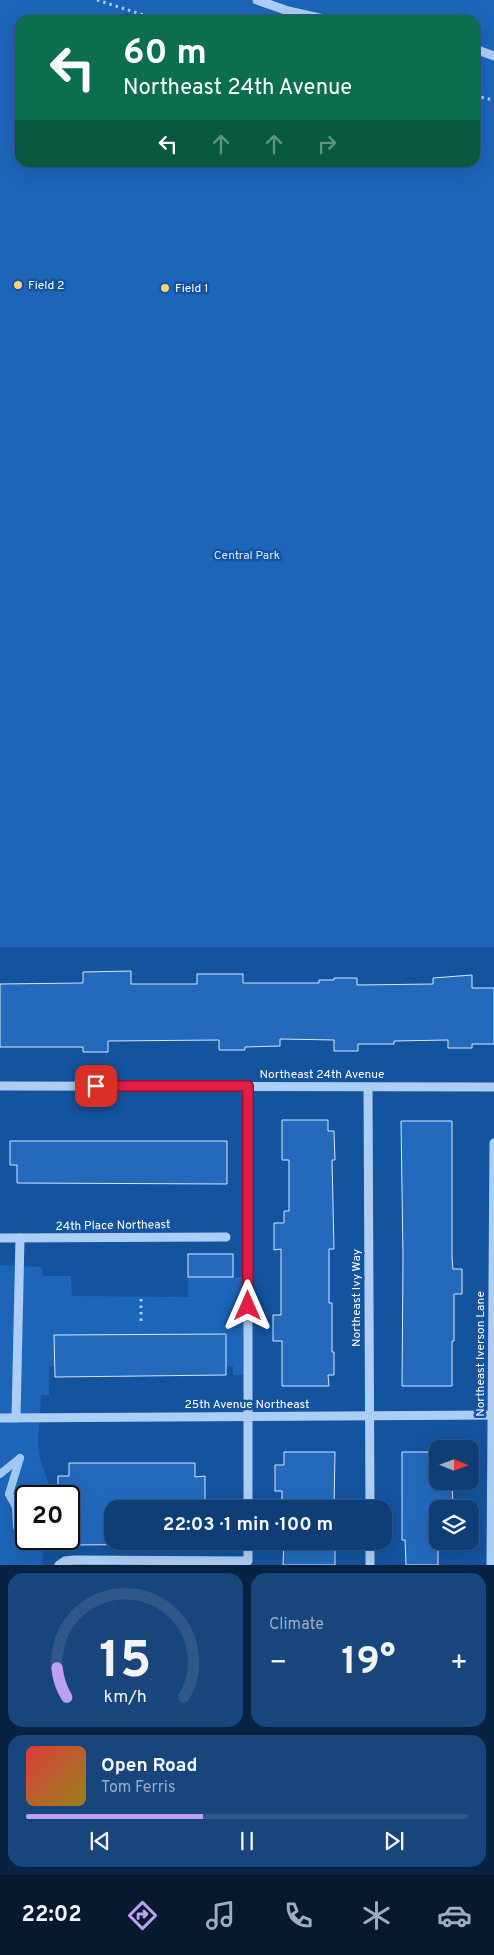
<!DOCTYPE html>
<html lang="en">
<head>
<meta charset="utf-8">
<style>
	body { margin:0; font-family:Overpass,sans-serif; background:#18457b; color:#f1f3f6; height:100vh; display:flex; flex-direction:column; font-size:19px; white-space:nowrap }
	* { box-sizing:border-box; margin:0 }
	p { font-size:16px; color:#9baec5 }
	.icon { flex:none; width:28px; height:28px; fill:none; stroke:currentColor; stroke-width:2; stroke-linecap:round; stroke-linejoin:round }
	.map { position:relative; height:1565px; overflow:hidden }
	.sheet { display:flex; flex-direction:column; gap:8px; padding:8px; background:#082241; flex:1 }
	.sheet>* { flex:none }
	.top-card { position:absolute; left:15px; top:15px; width:465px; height:152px; border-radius:15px; box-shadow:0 5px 20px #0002,0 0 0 1px #2f5788; background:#0b6e4f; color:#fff; overflow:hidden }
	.needle { width:32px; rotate:91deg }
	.controls { position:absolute; left:429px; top:1440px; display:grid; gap:10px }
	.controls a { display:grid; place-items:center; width:50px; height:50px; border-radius:10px; background:#0f3e76; box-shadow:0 5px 20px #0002,0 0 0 1px #2f5788; font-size:25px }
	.speed { position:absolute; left:15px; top:1485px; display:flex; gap:10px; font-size:25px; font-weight:700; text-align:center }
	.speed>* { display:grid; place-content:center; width:65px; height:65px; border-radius:50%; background:#0f3e76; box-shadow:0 5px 20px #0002,0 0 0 1px #2f5788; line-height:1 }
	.speed .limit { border:2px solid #111; border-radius:8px; background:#fff; color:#111 }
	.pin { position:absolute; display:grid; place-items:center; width:42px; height:42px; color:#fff; margin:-21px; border-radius:10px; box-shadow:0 2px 8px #0006 }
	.me { position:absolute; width:55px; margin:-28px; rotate:0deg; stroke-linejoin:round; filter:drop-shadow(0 0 4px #0008) }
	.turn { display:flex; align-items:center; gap:18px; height:105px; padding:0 25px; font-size:22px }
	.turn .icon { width:65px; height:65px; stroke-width:2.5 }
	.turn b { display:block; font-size:35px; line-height:42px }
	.lanes { display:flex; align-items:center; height:48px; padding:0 25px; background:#0003; justify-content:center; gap:25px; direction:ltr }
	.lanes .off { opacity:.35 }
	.big { font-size:38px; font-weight:700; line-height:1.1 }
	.sheet .card { flex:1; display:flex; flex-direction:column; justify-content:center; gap:8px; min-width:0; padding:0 18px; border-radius:15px; background:#18457b }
	.sheet .dial { align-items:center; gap:0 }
	.dial svg { height:130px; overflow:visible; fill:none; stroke:#2f5788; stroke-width:7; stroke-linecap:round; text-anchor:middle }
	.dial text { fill:#f1f3f6; stroke:none }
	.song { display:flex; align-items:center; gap:15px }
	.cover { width:60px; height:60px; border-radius:8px; background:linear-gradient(135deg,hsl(0 70% 55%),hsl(50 70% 35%)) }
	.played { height:5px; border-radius:2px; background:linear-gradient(90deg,#bca0f2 40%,#2f5788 40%) }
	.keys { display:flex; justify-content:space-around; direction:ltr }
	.heat { display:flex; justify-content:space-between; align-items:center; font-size:28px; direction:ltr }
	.sheet .tiles { flex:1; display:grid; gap:8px; grid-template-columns:1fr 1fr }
	.card:last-child { grid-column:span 2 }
	.trip { position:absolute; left:104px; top:1500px; width:288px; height:50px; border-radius:15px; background:#0f3e76; box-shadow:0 5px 20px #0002,0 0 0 1px #2f5788; font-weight:700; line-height:50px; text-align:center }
	.tabs { display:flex; height:80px; justify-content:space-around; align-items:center; background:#06192f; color:#9baec5 }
	.tabs .icon { width:35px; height:35px }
	.tabs .selected { color:#bca0f2 }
	.tabs b { font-size:22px; color:#f1f3f6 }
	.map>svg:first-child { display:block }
	.green { fill:#1d65b8; fill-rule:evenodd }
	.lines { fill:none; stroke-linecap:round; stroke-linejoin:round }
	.stream { stroke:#9fc8f6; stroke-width:8 }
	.building { fill:#236abd; stroke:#d5e8fd }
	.path { stroke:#accdf4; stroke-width:3; stroke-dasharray:2.5 4; stroke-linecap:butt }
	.minor { stroke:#accdf4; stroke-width:9 }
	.route-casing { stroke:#92132f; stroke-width:12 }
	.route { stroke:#e11d48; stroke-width:9 }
	.poi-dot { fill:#ffd36f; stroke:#14539e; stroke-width:2 }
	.labels { text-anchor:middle; stroke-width:5; stroke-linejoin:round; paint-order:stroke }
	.poi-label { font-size:12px; fill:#fff; stroke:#14539e; text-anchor:start }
	.park-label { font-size:12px; fill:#d5e8fd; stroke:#14539e }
	.street-label { font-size:12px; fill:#fff; stroke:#14539e }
</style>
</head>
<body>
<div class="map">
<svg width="494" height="1565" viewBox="0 0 494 1565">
	<rect width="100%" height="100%" fill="#14539e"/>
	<!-- green -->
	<g class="green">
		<path d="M 0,0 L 494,0 L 494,947 L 0,947 ZM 20,20 L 475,20 L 475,162 L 20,162 Z"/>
		<path d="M 0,1265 L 42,1267 L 43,1276 L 71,1276 L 72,1296 L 188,1297 L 188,1277 L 248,1277 L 248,1375 L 233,1375 L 233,1366 L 226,1366 L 226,1334 L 54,1335 L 54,1366 L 49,1366 L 49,1395 L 41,1395 L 38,1445 L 40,1459 L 48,1481 L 48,1496 L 26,1496 L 26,1539 L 40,1539 L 43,1548 L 42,1565 L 0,1565 Z"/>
	</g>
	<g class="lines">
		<!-- stream -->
		<g class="stream">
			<path d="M 0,1474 L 20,1458"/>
			<path d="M 17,1527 L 16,1507 L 9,1494 L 20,1458"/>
		</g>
	</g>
	<!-- building -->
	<g class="building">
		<path d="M 131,971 L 131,984 L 197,984 L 197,974 L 243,974 L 243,983 L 319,983 L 319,980 L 334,980 L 334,978 L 357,978 L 357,985 L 433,984 L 433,978 L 472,975 L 472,988 L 494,988 L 494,1044 L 472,1044 L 472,1048 L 448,1048 L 448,1040 L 394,1041 L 394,1044 L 358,1044 L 358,1051 L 334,1051 L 334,1040 L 280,1039 L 280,1046 L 245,1047 L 245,1050 L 219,1050 L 219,1040 L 108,1041 L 108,1052 L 83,1052 L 83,1047 L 0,1047 L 0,984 L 83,983 L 83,972 Z"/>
		<path d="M 282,1120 L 328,1120 L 328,1131 L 334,1131 L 335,1160 L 332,1160 L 334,1249 L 329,1249 L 329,1303 L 332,1303 L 332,1352 L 334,1352 L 334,1375 L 328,1375 L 329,1386 L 282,1386 L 282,1341 L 273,1341 L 273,1315 L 281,1315 L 281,1249 L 274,1250 L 274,1223 L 284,1223 L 284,1211 L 289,1211 L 289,1160 L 282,1160 Z"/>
		<path d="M 401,1121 L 452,1121 L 452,1257 L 453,1269 L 462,1269 L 462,1294 L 454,1294 L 454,1341 L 452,1341 L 452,1386 L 402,1386 L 403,1257 Z"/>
		<path d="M 10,1141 L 227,1141 L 227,1184 L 17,1183 L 17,1165 L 10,1165 Z"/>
		<rect x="188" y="1254" width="45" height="23"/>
		<path d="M 226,1334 L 226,1375 L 55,1377 L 54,1335 Z"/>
		<path d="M 284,1452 L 335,1452 L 334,1509 L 282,1509 L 282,1491 L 275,1491 L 275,1465 L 284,1465 Z"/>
		<path d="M 402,1452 L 431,1452 L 431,1457 L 438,1457 L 438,1481 L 452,1481 L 453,1509 L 438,1509 L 438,1565 L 406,1565 L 405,1540 L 402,1540 Z"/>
		<path d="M 69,1463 L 195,1463 L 195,1477 L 205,1476 L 205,1501 L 195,1501 L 195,1509 L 112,1509 L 112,1541 L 195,1541 L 195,1544 L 69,1545 L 69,1496 L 58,1496 L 58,1476 L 69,1476 Z"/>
		<path d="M 284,1541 L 335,1541 L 335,1565 L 283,1565 Z"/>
	</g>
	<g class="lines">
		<!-- path -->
		<g class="path">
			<path d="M 97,0 L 153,18 L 167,20"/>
			<path d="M 475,96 L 494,100"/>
			<path d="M 141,1321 L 141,1296"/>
		</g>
		<!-- minor -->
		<g class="minor">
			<path d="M 257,0 L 288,11 L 328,20"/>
			<path d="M 475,49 L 494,56"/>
			<path d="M 0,1086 L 494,1087"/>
			<path d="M 368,1087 L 370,1509"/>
			<path d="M 0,1238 L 226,1237"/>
			<path d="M 0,1418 L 494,1415"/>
			<path d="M 16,1418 L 20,1238"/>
			<path d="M 248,1509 L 248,1086"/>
			<path d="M 370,1541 L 370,1565"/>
			<path d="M 59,1565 L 65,1561 L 74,1560 L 248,1561 L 248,1541"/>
			<path d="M 491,1565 L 494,1143"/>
		</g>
	</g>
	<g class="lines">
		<!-- route casing -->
		<g class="route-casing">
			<path id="route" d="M 96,1086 L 248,1086 L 248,1306"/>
		</g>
		<!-- route -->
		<use href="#route" class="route"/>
	</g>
	<!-- markers -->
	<g class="poi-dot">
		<circle cx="18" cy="285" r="5"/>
		<circle cx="165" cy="288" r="5"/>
	</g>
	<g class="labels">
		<!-- poi labels -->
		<g class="poi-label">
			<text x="28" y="289">Field 2</text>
			<text x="175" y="292">Field 1</text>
		</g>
		<!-- park labels -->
		<g class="park-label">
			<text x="247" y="559">Central Park</text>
		</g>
		<!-- street labels -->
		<g class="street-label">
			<text x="322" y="1078">Northeast 24th Avenue</text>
			<text transform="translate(113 1225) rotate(-1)" y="4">24th Place Northeast</text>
			<text transform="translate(356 1298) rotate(-90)" y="4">Northeast Ivy Way</text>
			<text transform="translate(480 1354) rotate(-90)" y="4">Northeast Iverson Lane</text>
			<text x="247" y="1408">25th Avenue Northeast</text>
		</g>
	</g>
</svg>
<div class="controls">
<a><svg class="needle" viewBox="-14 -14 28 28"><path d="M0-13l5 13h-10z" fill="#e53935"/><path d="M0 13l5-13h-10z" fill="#9baec5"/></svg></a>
<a><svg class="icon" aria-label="layers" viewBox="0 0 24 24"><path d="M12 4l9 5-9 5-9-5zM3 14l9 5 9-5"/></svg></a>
</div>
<div class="speed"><div class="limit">20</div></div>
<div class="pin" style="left:96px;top:1086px;background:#d93025"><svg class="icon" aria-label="arrive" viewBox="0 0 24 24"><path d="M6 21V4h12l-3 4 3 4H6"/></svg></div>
<svg class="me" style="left:248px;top:1306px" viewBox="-20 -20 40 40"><path d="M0-17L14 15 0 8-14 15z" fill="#e11d48" stroke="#fff" stroke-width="4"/></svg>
<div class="trip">22:03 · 1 min · 100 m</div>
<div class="top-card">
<div class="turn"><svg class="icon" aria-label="left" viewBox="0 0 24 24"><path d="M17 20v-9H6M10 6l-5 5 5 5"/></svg><div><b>60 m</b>Northeast 24th Avenue</div></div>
<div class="lanes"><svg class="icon" aria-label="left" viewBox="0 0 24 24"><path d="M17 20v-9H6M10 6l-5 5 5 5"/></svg><svg class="icon off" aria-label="ahead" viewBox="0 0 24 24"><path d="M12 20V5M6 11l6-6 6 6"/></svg><svg class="icon off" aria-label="ahead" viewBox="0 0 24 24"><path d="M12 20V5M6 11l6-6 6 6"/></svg><svg class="icon off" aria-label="right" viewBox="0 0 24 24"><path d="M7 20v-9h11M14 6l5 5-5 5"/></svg></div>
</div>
</div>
<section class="sheet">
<div class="tiles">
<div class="card dial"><svg viewBox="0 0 100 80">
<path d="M14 69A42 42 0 1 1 86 69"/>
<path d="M14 69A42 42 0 0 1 8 51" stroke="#bca0f2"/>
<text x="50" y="56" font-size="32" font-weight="700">15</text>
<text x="50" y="72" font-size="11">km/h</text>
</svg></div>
<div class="card"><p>Climate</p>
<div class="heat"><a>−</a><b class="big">19°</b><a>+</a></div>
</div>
<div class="card">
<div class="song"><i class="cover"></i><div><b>Open Road</b><p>Tom Ferris</p></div></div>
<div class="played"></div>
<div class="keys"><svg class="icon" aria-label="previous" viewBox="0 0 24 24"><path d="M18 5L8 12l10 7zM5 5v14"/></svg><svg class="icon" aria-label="pause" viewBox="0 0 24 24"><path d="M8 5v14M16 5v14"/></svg><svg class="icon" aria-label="next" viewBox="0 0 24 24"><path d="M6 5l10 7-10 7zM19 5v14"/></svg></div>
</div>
</div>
</section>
<nav class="tabs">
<b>22:02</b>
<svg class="icon selected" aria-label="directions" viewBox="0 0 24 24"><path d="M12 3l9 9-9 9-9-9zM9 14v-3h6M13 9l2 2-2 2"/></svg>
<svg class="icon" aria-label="music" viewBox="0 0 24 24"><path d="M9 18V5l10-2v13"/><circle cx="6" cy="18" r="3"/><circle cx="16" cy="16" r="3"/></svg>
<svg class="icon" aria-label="phone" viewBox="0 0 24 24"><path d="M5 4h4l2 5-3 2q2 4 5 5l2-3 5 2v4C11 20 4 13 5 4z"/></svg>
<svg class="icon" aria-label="climate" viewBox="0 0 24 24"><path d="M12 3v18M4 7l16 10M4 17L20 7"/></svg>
<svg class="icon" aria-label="car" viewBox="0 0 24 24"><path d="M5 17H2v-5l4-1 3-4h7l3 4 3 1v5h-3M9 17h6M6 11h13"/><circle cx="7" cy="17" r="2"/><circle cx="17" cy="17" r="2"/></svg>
</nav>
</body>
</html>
